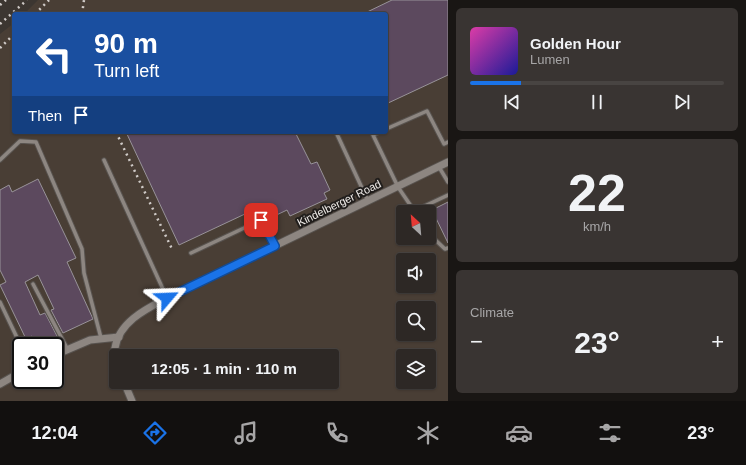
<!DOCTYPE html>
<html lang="en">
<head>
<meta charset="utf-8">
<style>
	body { margin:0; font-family:Helvetica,sans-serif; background:#393432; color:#f1f3f6; height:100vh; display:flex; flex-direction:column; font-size:15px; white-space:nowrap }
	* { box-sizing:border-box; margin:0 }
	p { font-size:13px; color:#a7a6a7 }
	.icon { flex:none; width:22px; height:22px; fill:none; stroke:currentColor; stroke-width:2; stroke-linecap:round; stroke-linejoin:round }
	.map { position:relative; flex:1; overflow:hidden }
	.side { display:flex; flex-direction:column; gap:8px; padding:8px; background:#191614; width:298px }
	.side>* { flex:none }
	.banner { position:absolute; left:12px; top:12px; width:376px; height:122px; border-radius:4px; box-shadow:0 1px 3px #0004,0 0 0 1px #484442; background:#1a4fa0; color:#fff; overflow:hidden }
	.needle { width:26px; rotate:334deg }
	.controls { position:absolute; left:396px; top:205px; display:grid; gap:8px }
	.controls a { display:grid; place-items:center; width:40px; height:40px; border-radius:4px; background:#2d2825; box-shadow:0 1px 3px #0004,0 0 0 1px #484442; font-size:20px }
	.speed { position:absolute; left:12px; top:337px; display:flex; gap:8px; font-size:20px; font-weight:700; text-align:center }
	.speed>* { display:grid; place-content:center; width:52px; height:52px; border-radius:50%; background:#2d2825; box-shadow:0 1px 3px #0004,0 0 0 1px #484442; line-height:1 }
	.speed .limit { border:2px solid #111; border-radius:6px; background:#fff; color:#111 }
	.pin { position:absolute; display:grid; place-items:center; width:34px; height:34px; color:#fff; margin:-17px; border-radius:8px; box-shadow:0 2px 6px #0006 }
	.me { position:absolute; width:44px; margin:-22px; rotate:64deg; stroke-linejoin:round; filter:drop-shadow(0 0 3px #0008) }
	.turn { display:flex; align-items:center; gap:14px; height:84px; padding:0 16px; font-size:18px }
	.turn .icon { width:52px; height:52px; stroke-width:2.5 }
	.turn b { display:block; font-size:28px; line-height:34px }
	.then { display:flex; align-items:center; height:38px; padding:0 16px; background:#0003; gap:8px; font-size:15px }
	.big { font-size:30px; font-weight:700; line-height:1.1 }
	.side .tile { flex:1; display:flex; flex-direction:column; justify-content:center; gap:6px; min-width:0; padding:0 14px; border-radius:6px; background:#393432 }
	.side .dial { align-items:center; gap:0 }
	.dial b { font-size:52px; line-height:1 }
	.song { display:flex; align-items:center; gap:12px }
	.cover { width:48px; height:48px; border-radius:6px; background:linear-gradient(135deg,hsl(320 70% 55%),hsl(240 70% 35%)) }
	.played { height:4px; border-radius:2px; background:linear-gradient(90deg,#1a73e8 20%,#484442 20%) }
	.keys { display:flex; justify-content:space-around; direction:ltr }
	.heat { display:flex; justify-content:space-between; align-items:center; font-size:22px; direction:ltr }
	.trip { position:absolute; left:109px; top:349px; width:230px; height:40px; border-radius:4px; background:#2d2825; box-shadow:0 1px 3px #0004,0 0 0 1px #484442; font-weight:700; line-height:40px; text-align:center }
	.dock { display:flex; height:64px; justify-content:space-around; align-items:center; background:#12100f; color:#a7a6a7 }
	.dock .icon { width:28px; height:28px }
	.dock .current { color:#1a73e8 }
	.dock b { font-size:18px; color:#f1f3f6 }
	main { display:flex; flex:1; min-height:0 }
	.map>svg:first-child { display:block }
	.built { fill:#493e35; fill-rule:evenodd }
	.building { fill:#5c495e; stroke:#989399 }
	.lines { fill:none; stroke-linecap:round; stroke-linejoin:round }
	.service-casing { stroke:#58534f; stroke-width:5.5 }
	.minor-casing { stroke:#58534f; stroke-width:9 }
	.service { stroke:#8d8681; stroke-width:3.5 }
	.minor { stroke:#8d8681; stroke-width:7 }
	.rail { stroke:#cfcac7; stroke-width:2.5; stroke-dasharray:2 4; stroke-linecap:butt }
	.route-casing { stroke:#114b97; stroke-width:10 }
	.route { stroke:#1a73e8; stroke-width:7 }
	.labels { text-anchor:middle; stroke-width:4; stroke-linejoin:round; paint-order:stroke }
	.street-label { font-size:11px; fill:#f0ece9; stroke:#211e1c }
</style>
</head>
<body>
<main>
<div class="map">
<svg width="448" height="401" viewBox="0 0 448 401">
	<rect width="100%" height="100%" fill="#3c3631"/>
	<!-- built -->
	<path class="built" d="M 38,0 L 448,0 L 448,401 L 0,401 L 0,34 L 14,23 L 14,132 L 386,132 L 386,14 L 24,14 ZM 403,212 L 429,212 L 429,238 L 403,238 ZM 403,260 L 429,260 L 429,286 L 403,286 ZM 403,308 L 429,308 L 429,334 L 403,334 ZM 21,346 L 55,346 L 55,380 L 21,380 ZM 116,356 L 332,356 L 332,382 L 116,382 ZM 403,356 L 429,356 L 429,382 L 403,382 Z"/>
	<!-- building -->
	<g class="building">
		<path d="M 392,0 L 448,0 L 448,75 L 386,104 L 386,14 L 363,14 Z"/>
		<path d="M 126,132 L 295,132 L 311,164 L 317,162 L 330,190 L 324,193 L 327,199 L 290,216 L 287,210 L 268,219 L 262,206 L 179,245 Z"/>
		<path d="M 38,179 L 76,258 L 67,262 L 93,319 L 63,333 L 51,310 L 54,309 L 38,275 L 25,282 L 40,315 L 45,313 L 57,336 L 56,338 L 37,346 L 32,336 L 26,339 L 0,285 L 6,282 L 0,270 L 0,190 L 9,185 L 12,192 Z"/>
		<path d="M 448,202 L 448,243 L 432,210 Z"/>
	</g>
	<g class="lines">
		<!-- service casing -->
		<g class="service-casing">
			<g id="service">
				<path d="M 386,129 L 427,111 L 444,144 L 448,142"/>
				<path d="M 336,132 L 368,201"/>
				<path d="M 379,132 L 373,135 L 398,187 L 415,212"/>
				<path d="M 0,160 L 20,141 L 36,142 L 82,249 L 84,273 L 101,338"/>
				<path d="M 104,160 L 167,298"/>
				<path d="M 439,167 L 448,182"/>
				<path d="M 414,211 L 448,195"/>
				<path d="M 429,234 L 445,249 L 448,248"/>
				<path d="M 191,253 L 261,220 L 275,246"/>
				<path d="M 33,284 L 68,350"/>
				<path d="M 0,302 L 21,346"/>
			</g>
		</g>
		<!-- minor casing -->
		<g class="minor-casing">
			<g id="minor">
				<path d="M 55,355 L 90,340 L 119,337"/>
				<path d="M 116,364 C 116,359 114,353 115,348 C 119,322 146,309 167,298 L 448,162"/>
				<path d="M 124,382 L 132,401"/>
				<path d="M 0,384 L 21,372"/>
			</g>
		</g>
		<!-- service -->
		<use href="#service" class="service"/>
		<!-- minor -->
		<use href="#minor" class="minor"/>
		<!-- rail -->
		<g class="rail">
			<path d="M 0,5 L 6,0"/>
			<path d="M 35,14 L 49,0"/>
			<path d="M 82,14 L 84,0"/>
			<path d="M 0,24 L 27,0"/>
			<path d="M 0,48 L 14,34"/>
			<path d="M 116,132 L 172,249"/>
		</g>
	</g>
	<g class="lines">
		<!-- route casing -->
		<g class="route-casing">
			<path id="route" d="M 167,298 L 275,246 L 261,220"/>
		</g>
		<!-- route -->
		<use href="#route" class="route"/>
	</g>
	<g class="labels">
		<!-- street labels -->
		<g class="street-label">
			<text transform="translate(339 203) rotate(-26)" y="4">Kindelberger Road</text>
		</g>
	</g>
</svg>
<div class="controls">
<a><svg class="needle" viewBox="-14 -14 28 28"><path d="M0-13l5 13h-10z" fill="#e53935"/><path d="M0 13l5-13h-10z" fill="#a7a6a7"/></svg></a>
<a><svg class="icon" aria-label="sound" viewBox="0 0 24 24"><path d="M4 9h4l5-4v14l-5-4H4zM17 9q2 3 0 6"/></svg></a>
<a><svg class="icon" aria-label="search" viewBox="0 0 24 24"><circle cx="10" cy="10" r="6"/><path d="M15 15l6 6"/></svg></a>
<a><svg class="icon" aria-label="layers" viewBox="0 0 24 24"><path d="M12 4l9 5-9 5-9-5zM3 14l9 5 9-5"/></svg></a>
</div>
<div class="speed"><div class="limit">30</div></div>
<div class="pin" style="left:261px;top:220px;background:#d93025"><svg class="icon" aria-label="arrive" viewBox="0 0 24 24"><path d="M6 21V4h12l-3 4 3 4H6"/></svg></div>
<svg class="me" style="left:167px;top:298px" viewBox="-20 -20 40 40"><path d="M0-17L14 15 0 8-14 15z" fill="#1a73e8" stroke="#fff" stroke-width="4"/></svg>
<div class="trip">12:05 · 1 min · 110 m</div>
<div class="banner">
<div class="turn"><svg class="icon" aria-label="left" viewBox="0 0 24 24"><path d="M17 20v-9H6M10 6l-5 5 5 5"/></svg><div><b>90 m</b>Turn left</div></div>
<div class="then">Then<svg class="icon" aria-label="arrive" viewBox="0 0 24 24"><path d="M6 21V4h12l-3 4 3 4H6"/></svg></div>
</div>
</div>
<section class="side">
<div class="tile">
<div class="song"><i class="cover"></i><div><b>Golden Hour</b><p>Lumen</p></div></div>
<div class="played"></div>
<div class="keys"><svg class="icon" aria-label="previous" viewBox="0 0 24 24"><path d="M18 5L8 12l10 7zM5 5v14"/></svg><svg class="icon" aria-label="pause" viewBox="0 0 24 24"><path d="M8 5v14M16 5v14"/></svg><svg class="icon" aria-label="next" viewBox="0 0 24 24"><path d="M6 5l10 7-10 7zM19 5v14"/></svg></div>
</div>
<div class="tile dial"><b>22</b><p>km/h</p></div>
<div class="tile"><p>Climate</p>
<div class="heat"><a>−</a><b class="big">23°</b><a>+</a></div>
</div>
</section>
</main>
<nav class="dock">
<b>12:04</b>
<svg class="icon current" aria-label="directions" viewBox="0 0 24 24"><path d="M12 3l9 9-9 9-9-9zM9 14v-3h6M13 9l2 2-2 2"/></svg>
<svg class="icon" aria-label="music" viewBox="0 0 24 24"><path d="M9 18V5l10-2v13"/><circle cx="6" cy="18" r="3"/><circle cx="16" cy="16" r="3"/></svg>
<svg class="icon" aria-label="phone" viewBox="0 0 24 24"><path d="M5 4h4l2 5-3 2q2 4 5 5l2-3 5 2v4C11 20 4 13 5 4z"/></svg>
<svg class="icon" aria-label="climate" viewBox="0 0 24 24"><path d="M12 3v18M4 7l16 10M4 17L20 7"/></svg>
<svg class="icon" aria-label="car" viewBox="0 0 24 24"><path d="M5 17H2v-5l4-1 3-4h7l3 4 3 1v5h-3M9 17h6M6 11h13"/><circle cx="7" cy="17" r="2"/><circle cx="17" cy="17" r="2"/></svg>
<svg class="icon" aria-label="filters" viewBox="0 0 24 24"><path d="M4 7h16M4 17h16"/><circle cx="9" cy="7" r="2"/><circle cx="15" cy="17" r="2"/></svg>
<b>23°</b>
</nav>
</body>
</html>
